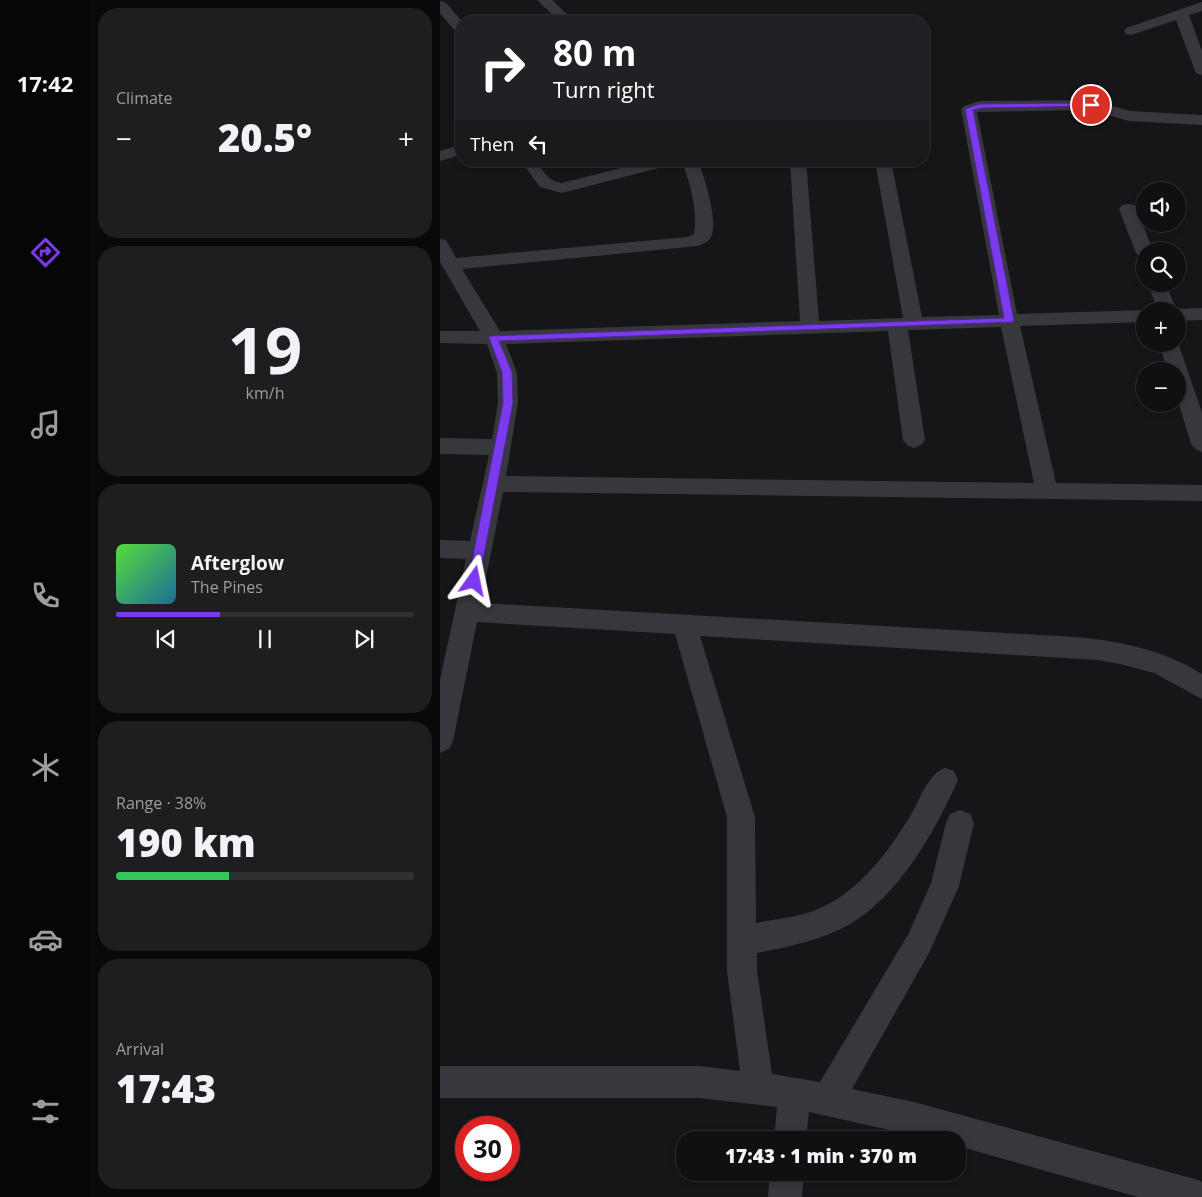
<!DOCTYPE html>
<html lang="en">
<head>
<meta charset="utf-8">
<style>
	body { margin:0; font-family:"Open Sans",sans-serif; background:#1e1e20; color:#f1f3f6; height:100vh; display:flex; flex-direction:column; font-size:19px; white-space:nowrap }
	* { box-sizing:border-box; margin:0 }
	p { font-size:16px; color:#9c9d9f }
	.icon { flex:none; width:28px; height:28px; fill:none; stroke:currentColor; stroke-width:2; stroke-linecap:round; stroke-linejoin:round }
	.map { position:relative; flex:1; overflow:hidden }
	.drawer { display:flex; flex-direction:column; gap:8px; padding:8px; background:#09090a; width:350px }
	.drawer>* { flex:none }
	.guide { position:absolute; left:15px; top:15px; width:475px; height:152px; border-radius:20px; box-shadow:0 2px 8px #0003,0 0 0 1px #303032; background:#202124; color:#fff; overflow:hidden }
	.buttons { position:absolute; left:696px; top:182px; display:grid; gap:10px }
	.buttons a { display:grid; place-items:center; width:50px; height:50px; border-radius:50%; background:#101012; box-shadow:0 2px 8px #0003,0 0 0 1px #303032; font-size:25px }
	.speed { position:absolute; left:15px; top:1116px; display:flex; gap:10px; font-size:25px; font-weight:700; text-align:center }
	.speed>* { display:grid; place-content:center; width:65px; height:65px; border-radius:50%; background:#101012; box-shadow:0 2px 8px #0003,0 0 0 1px #303032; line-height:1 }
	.speed .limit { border:8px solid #d22; background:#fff; color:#111 }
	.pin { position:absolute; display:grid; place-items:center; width:42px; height:42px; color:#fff; margin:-21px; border:2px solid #fff; border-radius:50%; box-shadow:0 1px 5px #0007 }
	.me { position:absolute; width:55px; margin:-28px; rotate:12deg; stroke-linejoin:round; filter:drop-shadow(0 0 4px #0008) }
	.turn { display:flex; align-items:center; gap:18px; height:105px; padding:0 15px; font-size:22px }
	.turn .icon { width:65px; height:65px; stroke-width:2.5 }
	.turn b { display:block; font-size:35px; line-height:42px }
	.then { display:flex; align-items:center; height:48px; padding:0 15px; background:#0003; gap:10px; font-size:19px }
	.big { font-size:38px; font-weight:800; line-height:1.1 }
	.drawer .tile { flex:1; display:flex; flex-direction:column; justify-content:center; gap:8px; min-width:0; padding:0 18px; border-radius:20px; background:#1e1e20 }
	.drawer .dial { align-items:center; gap:0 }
	.dial b { font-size:65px; line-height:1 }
	.song { display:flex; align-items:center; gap:15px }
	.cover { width:60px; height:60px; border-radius:8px; background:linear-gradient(135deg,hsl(110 70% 55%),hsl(200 70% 35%)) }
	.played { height:5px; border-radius:2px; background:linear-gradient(90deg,#7c3aed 35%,#303032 35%) }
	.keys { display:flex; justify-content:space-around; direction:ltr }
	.heat { display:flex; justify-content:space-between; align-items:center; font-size:28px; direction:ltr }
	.charge { height:8px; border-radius:4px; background:linear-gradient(90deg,#34c759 38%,#303032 0) }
	.trip { position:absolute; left:236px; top:1131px; width:290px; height:50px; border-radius:20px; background:#101012; box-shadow:0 2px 8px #0003,0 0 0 1px #303032; font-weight:800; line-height:50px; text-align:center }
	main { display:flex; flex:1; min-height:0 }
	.dock { display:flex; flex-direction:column; width:90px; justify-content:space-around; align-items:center; background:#060607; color:#9c9d9f }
	.dock .icon { width:35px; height:35px }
	.dock .active { color:#7c3aed }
	.dock b { font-size:22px; color:#f1f3f6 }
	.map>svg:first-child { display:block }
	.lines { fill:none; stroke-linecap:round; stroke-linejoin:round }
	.street { fill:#37383d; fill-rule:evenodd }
	.route { fill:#7c3aed; stroke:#51269a }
</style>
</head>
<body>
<main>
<nav class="dock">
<b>17:42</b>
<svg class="icon active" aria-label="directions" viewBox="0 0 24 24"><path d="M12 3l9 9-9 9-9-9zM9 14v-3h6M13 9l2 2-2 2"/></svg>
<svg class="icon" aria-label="music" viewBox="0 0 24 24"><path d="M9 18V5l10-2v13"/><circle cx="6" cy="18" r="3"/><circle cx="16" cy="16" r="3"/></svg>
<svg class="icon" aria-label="phone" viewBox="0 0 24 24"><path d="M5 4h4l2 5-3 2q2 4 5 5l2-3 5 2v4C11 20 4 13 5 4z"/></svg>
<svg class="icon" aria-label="climate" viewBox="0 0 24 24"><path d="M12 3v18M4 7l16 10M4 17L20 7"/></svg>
<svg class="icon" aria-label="car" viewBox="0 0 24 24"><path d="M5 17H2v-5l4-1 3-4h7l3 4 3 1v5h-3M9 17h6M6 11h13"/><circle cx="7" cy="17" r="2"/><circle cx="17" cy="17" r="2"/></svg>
<svg class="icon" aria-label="filters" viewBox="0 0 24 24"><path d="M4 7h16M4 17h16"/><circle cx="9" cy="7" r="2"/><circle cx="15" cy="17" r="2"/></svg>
</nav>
<section class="drawer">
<div class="tile"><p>Climate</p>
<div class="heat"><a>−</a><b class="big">20.5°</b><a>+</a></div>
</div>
<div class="tile dial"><b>19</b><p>km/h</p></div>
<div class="tile">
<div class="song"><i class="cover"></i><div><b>Afterglow</b><p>The Pines</p></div></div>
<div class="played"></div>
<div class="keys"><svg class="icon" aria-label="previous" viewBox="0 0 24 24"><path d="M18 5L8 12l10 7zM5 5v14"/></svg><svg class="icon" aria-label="pause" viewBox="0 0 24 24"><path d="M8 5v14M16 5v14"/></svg><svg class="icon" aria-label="next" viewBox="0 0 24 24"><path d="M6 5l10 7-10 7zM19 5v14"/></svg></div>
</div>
<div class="tile"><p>Range · 38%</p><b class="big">190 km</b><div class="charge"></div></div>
<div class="tile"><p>Arrival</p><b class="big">17:43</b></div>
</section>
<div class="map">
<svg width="762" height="1197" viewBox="0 0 762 1197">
	<rect width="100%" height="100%" fill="#161618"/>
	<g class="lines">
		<!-- street -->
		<g class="street">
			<path d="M 97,0 L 112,0 L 134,21 L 119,21 Z"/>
			<path d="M 0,1 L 5,2 L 22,21 L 21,33 L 16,32 L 0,13 Z"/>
			<path d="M 762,2 L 762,11 L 749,15 L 762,51 L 762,75 L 757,74 L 755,71 L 736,20 L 691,35 L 686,34 L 684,31 L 686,28 Z"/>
			<path d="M 651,100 L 690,111 L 762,115 L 762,125 L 689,121 L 650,110 L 537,112 L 577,314 L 705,310 L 710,311 L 705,311 L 705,322 L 580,326 L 616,483 L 762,485 L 762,501 L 63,492 L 41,603 L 635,637 C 680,641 724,650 762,674 L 762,699 L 714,673 L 680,664 L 658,660 L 260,636 L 315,817 L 316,923 C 336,919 358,917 376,910 C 420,892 449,851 472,813 C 481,797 488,774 505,768 L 514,771 L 518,780 C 496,829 462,891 415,921 C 385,940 351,946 317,953 L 317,971 L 332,1074 L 380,1082 L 469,933 L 491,883 L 506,823 L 510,814 L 520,810 L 530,814 L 534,823 L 519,886 L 489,953 L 412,1089 L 474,1102 L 758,1180 L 762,1182 L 762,1197 L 698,1197 L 518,1146 L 518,1140 L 494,1140 L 369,1112 L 366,1140 L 334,1140 L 337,1107 L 260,1098 L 0,1098 L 0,1066 L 260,1066 L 300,1071 L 287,971 L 287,817 L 235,634 L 37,622 L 13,741 L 9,749 L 0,753 L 0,680 L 26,559 L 0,558 L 0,540 L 30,541 L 49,455 L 0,454 L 0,438 L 52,439 L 58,403 L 57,373 L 47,344 L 0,343 L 0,331 L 40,331 L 0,262 L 0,239 L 6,240 L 16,258 L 248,237 L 254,234 C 258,210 250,184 242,161 L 258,161 C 264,176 281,227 269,240 C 266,243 262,244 258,246 L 22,269 L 60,331 L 360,321 L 350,161 L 366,161 L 379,321 L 463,318 L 435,161 L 451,161 L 482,317 L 559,315 L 521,109 L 524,106 L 540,101 ZM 561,327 L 594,483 L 66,476 L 78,403 L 77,373 L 66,344 L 448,331 L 463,440 L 467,445 L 474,448 L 481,445 L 485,440 L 468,330 Z"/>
			<path d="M 21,145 L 21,155 L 0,161 L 0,151 Z"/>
			<path d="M 81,161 L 97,161 C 103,172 109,182 122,183 L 208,161 L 236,161 L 234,164 L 122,193 L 100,187 Z"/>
			<path d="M 688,204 L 694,205 L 697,209 L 713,251 L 705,251 L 705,259 L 699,257 L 696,253 L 679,209 L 682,205 Z"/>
			<path d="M 708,284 L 726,284 L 736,309 L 762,308 L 762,320 L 738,321 L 738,311 L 718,311 Z"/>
			<path d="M 738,342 L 762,413 L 762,452 L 755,449 L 751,444 L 738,401 L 738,371 L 728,371 L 719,344 L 738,344 Z"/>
			<path d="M 330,1172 L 364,1172 L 362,1197 L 328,1197 Z"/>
		</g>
	</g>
	<!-- route -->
	<path class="route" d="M 651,103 L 654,103 L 654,106 L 541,108 L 533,110 L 574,320 L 573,322 L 59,341 L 72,372 L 73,403 L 39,581 L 34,586 L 30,584 L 28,581 L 63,403 L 62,372 L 49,338 L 50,336 L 564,318 L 525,109 L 540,104 Z"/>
</svg>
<div class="buttons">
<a><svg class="icon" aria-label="sound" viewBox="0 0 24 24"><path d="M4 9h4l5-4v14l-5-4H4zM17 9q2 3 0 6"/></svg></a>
<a><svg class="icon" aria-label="search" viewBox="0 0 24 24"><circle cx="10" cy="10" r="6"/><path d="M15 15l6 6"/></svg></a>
<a>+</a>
<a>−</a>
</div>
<div class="speed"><div class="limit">30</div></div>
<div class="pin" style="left:651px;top:105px;background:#d93025"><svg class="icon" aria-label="arrive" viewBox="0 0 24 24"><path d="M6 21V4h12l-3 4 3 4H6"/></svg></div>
<svg class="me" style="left:34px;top:581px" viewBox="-20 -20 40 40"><path d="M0-17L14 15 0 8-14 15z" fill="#7c3aed" stroke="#fff" stroke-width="4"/></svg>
<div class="trip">17:43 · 1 min · 370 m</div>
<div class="guide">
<div class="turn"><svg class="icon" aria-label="right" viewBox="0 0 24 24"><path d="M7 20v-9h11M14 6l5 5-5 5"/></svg><div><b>80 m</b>Turn right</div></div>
<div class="then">Then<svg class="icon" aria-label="left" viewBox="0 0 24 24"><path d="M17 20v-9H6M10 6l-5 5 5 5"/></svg></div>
</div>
</div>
</main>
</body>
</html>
